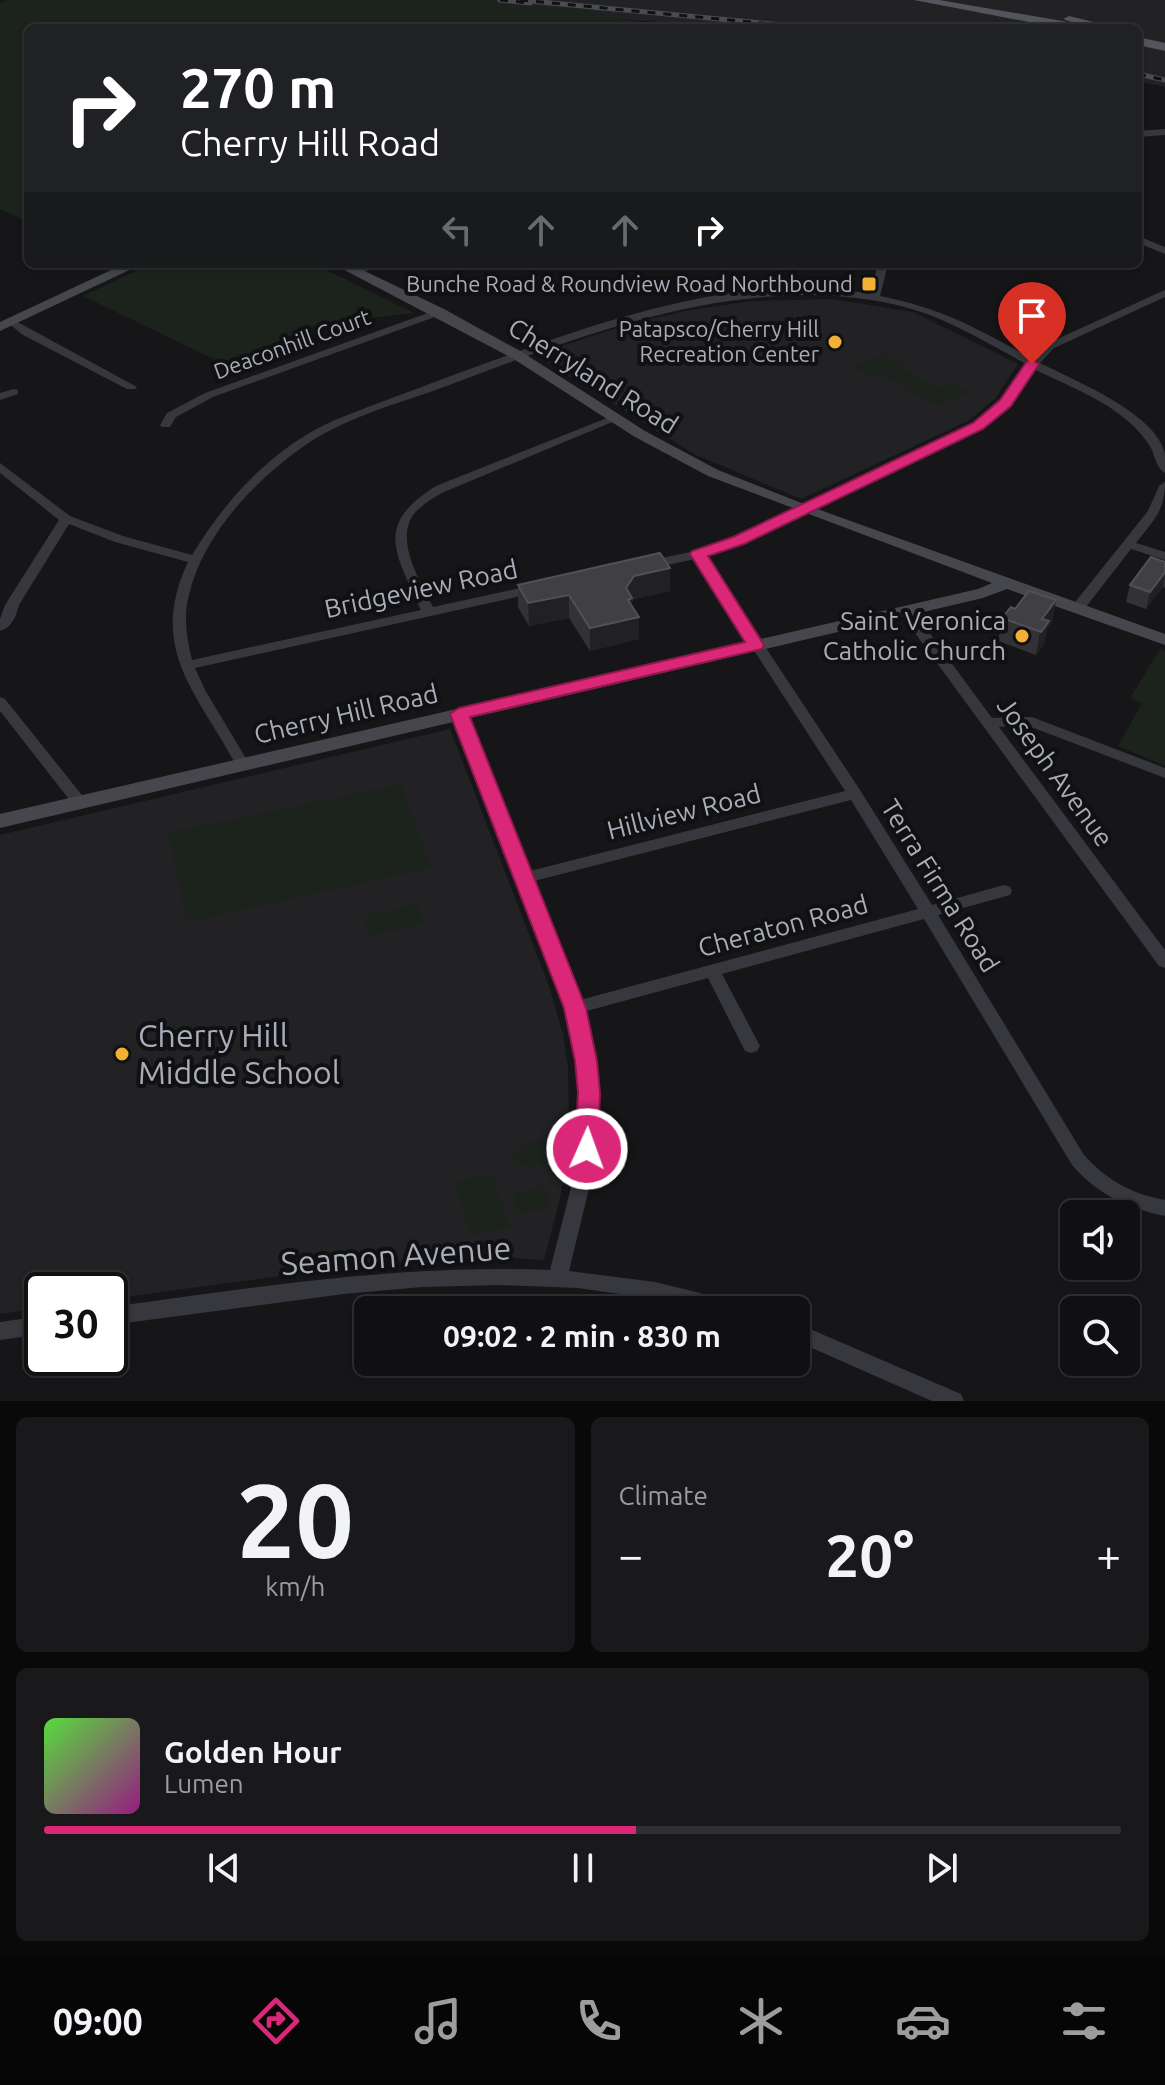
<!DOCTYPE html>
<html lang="en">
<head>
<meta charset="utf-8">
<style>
	body { margin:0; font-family:Ubuntu,sans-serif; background:#19191b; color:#f1f3f6; height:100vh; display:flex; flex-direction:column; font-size:30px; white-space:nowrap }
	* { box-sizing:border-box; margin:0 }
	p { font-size:26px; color:#9c9d9f }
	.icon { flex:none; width:44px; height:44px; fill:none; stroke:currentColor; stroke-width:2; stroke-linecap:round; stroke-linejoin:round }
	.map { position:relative; height:1401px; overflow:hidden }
	.panel { display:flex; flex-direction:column; gap:16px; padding:16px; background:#09090a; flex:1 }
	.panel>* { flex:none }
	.banner { position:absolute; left:24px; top:24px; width:1118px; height:244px; border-radius:12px; box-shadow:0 2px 6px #0004,0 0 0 2px #303032; background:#202124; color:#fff; overflow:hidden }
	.controls { position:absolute; left:1060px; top:1200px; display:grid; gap:16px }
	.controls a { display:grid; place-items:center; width:80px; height:80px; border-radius:12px; background:#101012; box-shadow:0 2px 6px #0004,0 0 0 2px #303032; font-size:40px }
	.speed { position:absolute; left:24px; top:1272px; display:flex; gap:16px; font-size:40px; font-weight:700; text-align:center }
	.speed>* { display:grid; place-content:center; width:104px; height:104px; border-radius:50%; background:#101012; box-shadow:0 2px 6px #0004,0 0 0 2px #303032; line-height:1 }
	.speed .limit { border:4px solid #111; border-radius:12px; background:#fff; color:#111 }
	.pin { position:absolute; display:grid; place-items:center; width:68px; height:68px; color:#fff; margin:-82px -34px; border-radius:50% 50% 50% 0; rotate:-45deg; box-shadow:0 0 8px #0007 }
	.pin .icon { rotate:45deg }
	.me { position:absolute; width:88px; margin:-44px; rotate:2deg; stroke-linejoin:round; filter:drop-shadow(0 0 6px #0008) }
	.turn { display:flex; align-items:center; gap:28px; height:168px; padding:0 24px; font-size:36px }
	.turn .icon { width:104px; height:104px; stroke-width:2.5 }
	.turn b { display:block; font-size:56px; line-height:68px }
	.lanes { display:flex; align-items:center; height:76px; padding:0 24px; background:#0003; justify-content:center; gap:40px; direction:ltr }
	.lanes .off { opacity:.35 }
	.big { font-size:60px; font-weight:600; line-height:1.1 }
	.panel .tile { flex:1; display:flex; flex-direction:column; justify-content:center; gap:12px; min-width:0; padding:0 28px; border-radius:12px; background:#19191b }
	.panel .dial { align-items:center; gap:0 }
	.dial b { font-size:104px; line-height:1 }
	.song { display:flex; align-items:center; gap:24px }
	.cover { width:96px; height:96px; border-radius:12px; background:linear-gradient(135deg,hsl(110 70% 55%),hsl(310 70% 35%)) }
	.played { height:8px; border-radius:4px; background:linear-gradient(90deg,#db2777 55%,#303032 55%) }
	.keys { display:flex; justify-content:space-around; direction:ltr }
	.heat { display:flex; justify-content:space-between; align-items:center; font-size:44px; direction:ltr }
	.panel .tiles { flex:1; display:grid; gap:16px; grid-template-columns:1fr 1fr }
	.tile:last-child { grid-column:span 2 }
	.trip { position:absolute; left:354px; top:1296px; width:456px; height:80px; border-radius:12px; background:#101012; box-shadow:0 2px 6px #0004,0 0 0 2px #303032; font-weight:600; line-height:80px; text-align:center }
	.menu { display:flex; height:128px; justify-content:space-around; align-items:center; background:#060607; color:#9c9d9f }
	.menu .icon { width:56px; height:56px }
	.menu .selected { color:#db2777 }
	.menu b { font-size:36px; color:#f1f3f6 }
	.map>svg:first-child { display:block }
	.built { fill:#222225 }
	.green { fill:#1c231d }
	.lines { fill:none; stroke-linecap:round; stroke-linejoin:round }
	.street { fill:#37383d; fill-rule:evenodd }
	.secondary { fill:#45474d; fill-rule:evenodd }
	.primary { fill:#53555c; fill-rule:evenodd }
	.rail-casing { stroke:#4a4c52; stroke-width:5 }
	.rail { stroke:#111113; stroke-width:3; stroke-dasharray:8; stroke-linecap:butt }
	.wall { fill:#323236 }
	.shaded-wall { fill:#212124 }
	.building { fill:#3f3f44; stroke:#4f5156; stroke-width:2 }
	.route { fill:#db2777; stroke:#8e194d; stroke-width:2 }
	.poi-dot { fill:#f2b134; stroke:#111113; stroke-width:3 }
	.labels { text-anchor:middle; stroke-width:8; stroke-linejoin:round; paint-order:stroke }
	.far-poi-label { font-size:22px; fill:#a8adb8; stroke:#111113; text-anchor:end }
	.far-street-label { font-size:22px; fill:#a8adb8; stroke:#111113 }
	.street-label { font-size:26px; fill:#a8adb8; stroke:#111113 }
	.poi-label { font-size:26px; fill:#a8adb8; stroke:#111113; text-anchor:end }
	.near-poi-label { font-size:32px; fill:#a8adb8; stroke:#111113; text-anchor:start }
	.near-street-label { font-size:32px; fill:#a8adb8; stroke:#111113 }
</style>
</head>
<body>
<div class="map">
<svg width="1165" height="1401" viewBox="0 0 1165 1401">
	<rect width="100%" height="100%" fill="#161618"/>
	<!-- built -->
	<g class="built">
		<path d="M 464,0 L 1165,0 L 1165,87 L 1138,81 L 1138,28 L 734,28 L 621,19 L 626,16 Z"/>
		<path d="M 832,299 L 913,312 L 1018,364 L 995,399 L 968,421 L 801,499 L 694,454 L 535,355 L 629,324 L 690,310 L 753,301 Z"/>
		<path d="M 450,729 L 549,986 L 563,1034 L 568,1066 L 569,1133 L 561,1194 L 544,1260 L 495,1257 L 384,1262 L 110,1299 L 110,1290 L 42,1290 L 42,1308 L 0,1314 L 0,835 Z"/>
	</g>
	<!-- green -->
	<g class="green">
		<path d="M 7,0 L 476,0 L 627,15 L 622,19 L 640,21 L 625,28 L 28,28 L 28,222 L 0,209 L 0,4 Z"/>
		<path d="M 150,264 L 314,264 L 414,313 L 319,324 L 224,364 L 83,296 Z"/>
		<path d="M 883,353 L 904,365 L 873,379 L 852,367 Z"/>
		<path d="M 902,368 L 934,387 L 917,395 L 884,376 Z"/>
		<path d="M 954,382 L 970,392 L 936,406 L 919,395 Z"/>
		<path d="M 1160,649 L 1165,651 L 1165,766 L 1118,746 L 1142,703 L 1130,698 Z"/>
		<path d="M 401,784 L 431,868 L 187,922 L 168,833 Z"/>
		<path d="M 417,904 L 424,923 L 370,936 L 363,916 Z"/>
		<path d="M 537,1139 L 552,1146 L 555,1156 L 553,1162 L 533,1168 L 516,1163 L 512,1152 Z"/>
		<path d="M 492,1173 L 510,1226 L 471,1237 L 454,1183 Z"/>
		<path d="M 544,1185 L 551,1198 L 548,1208 L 522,1214 L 514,1209 L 515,1193 Z"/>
	</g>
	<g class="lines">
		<!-- street -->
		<g class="street">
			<path d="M 1165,129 L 1165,135 L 1138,137 L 1138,131 Z"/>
			<path d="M 1138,236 L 1165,247 L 1165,254 L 1138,243 Z"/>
			<path d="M 365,264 L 378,264 L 362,274 L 354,274 L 354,270 Z"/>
			<path d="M 878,264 L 888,264 L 880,296 C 942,308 978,329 1031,358 L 1046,344 L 1165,290 L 1165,297 L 1054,348 L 1040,363 C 1073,380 1157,413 1165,454 C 1165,459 1165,467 1165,473 C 1156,468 1155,455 1150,446 C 1144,437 1137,429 1129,422 C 1102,398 1066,385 1034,369 L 1010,405 L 982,428 L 743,543 L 705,556 L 860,790 L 932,905 L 1004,885 L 1010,887 L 1012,891 L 1010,895 L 938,915 L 1084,1155 C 1107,1180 1131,1194 1165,1200 L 1165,1216 C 1127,1208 1097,1194 1072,1165 L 924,919 L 722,974 L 760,1046 L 757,1051 L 751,1053 L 745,1051 L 708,978 L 583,1012 L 595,1061 L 598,1093 L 594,1168 L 569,1271 L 655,1282 L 732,1301 L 739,1304 L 742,1310 L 699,1310 L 655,1299 L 578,1288 L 500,1285 L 422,1287 L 344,1294 L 110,1325 L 110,1307 C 256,1287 402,1264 550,1270 L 576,1168 L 580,1093 L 577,1061 L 559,982 L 452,714 L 459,709 L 466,714 L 530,871 L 845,791 L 695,559 L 648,569 L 642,565 L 643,562 L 695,551 L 735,537 L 974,424 L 1002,401 L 1026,364 C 995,347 963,328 930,315 C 890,300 841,294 799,295 C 674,298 559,344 444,387 C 400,403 350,416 310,442 C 259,476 203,533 189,595 C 183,617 187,639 192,660 L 421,610 C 396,554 373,525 436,486 L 612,416 L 620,416 L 622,418 L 444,492 C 433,498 421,505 413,515 C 395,543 421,582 433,607 L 534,585 L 541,589 L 539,592 L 195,668 L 205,690 L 250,765 L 243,770 L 236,765 C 197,692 147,649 188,562 L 115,542 L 69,524 L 19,605 C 16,616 12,628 0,631 L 0,619 L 5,605 L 59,520 L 0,473 L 0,463 L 70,516 L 123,536 L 192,555 C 226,499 273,447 335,420 C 382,401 430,384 478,366 C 596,323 744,269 870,294 ZM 851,800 L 918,909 L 580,1000 L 575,982 L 534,881 Z"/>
			<path d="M 439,309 L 443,310 L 443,314 L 213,397 L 176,417 L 170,427 L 162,427 L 160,425 L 167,413 L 205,393 Z"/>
			<path d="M 12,319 L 137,387 L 135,389 L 127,389 L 23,335 L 7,322 Z"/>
			<path d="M 14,389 L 18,390 L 18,394 L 0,400 L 0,393 Z"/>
			<path d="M 1165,482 C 1165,511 1153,521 1136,543 L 1165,552 L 1165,560 L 1131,549 L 1082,612 L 1072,612 L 1070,609 L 1072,606 L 1148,511 L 1159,486 Z"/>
			<path d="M 906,607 L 911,608 L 992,718 L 1032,717 L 1165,768 L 1165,778 L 1026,725 L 999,727 L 1165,950 L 1165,968 L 1159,966 L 901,614 L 899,611 Z"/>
			<path d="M 0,697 L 5,699 L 85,799 L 87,803 L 85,807 L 75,807 L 0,711 Z"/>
			<path d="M 42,1316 L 42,1334 L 0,1340 L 0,1322 Z"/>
			<path d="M 796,1323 L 961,1394 L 964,1401 L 932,1401 L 796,1341 Z"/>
		</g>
		<!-- secondary -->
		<g class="secondary">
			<path d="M 124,264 L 142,264 L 0,331 L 0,322 Z"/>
			<path d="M 333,264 L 350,264 L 444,309 L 522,352 L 645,431 L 718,470 L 809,506 L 1165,634 L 1165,645 L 1007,589 L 983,598 L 0,828 L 0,814 L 978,589 L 992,583 L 708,476 L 635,437 L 512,358 Z"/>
		</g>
		<!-- primary -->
		<g class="primary">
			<path d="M 914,0 L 939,0 L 1074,23 L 1063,19 L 1069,16 L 1118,28 L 1060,28 Z"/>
			<path d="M 1138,37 L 1165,43 L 1165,51 L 1138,45 Z"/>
		</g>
		<!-- rail casing -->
		<g class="rail-casing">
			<g id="rail">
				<path d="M 500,0 L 530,3"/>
				<path d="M 520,0 L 813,28"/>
				<path d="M 1138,74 L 1165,80"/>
			</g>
		</g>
		<!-- rail -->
		<use href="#rail" class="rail"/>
	</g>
	<!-- wall -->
	<g class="wall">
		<path d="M 1165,562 L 1165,588 L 1163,587 L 1146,609 L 1126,602 L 1130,585 Z"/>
		<path d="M 670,568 L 670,591 L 634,599 L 632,601 L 632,606 L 639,617 L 639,639 L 590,651 L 569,618 L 529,626 L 518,607 L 518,585 Z"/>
		<path d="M 1056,600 L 1052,623 L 1047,629 L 1044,644 L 1036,655 L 998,641 L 1002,618 Z"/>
	</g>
	<!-- shaded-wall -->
	<g class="shaded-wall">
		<path d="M 670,568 L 670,591 L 634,599 L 632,601 L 632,618 L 639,617 L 639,639 L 590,651 L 590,628 L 634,576 Z"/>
		<path d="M 1165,572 L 1163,587 L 1146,609 L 1150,592 Z"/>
		<path d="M 569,595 L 569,618 L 529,626 L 528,603 Z"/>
		<path d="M 1056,600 L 1052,623 L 1047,629 L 1044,644 L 1036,655 L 1042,619 Z"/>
	</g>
	<!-- building -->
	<g class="building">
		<path d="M 660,553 L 670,568 L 634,576 L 626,588 L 632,598 L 628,600 L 639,617 L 590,628 L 569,595 L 528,603 L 518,585 Z"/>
		<path d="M 1151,557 L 1165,562 L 1165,572 L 1150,592 L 1130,585 Z"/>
		<path d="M 1029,591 L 1056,600 L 1042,619 L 1049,621 L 1041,632 L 1002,618 L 1011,607 L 1015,609 Z"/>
	</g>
	<!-- route -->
	<path class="route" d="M 1032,359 L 1039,364 L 1011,406 L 983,429 L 744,544 L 708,556 L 764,645 L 762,649 L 470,717 L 586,1008 L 597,1061 L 600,1093 L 598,1149 L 595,1156 L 587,1158 L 579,1156 L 575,1149 L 578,1093 L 575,1061 L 564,1008 L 450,714 L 459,708 L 745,642 L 690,554 L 692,551 L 733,537 L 973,423 L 1000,400 L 1027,361 Z"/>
	<!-- markers -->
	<g class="poi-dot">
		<rect x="861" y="276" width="16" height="16" rx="4"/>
		<circle cx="835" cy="342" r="8"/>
		<circle cx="1022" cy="636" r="8"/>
		<circle cx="122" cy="1054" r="8"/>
	</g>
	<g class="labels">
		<!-- far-poi labels -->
		<g class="far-poi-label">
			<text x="853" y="292">Bunche Road &amp; Roundview Road Northbound</text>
			<text x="819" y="337">Patapsco/Cherry Hill<tspan x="819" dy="25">Recreation Center</tspan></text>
		</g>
		<!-- far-street labels -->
		<g class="far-street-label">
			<text transform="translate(292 344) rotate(-20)" y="8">Deaconhill Court</text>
		</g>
		<!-- street labels -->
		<g class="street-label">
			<text transform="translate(593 376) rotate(32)" y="9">Cherryland Road</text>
			<text transform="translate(421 589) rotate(-12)" y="9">Bridgeview Road</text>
			<text transform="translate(346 714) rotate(-13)" y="9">Cherry Hill Road</text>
			<text transform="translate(1055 772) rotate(54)" y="9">Joseph Avenue</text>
			<text transform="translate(684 812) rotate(-14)" y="9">Hillview Road</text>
			<text transform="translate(940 886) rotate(58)" y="9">Terra Firma Road</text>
			<text transform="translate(783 926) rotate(-15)" y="9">Cheraton Road</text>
		</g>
		<!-- poi labels -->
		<g class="poi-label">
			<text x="1006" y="630">Saint Veronica<tspan x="1006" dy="30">Catholic Church</tspan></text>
		</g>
		<!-- near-poi labels -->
		<g class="near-poi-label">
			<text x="138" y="1047">Cherry Hill<tspan x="138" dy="37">Middle School</tspan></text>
		</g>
		<!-- near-street labels -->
		<g class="near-street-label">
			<text transform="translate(396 1256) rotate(-4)" y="11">Seamon Avenue</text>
		</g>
	</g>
</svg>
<div class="controls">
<a><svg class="icon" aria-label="sound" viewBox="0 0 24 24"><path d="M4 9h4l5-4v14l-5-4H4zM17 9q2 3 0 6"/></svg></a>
<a><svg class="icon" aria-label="search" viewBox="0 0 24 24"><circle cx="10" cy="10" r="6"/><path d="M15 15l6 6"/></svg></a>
</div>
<div class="speed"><div class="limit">30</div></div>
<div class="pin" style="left:1032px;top:364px;background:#d93025"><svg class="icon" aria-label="arrive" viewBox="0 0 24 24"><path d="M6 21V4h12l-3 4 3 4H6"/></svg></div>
<svg class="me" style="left:587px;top:1149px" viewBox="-20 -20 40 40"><circle r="17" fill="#db2777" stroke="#fff" stroke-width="3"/><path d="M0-11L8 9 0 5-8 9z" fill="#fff"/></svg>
<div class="trip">09:02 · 2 min · 830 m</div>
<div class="banner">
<div class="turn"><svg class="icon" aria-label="right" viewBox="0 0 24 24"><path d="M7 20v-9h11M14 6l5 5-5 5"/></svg><div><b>270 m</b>Cherry Hill Road</div></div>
<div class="lanes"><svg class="icon off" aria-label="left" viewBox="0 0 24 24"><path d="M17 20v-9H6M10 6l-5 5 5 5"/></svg><svg class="icon off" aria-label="ahead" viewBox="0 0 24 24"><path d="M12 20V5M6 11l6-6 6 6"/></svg><svg class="icon off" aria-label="ahead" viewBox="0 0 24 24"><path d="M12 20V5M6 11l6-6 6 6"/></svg><svg class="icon" aria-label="right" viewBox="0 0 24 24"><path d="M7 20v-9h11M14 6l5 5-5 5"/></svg></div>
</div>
</div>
<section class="panel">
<div class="tiles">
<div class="tile dial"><b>20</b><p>km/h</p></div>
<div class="tile"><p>Climate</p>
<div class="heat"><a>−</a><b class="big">20°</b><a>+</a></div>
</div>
<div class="tile">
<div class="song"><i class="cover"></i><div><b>Golden Hour</b><p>Lumen</p></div></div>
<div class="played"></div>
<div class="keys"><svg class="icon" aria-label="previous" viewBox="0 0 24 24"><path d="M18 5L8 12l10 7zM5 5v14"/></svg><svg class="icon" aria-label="pause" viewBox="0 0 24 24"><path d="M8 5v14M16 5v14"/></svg><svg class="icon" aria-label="next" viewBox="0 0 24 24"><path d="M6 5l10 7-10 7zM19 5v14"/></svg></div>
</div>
</div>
</section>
<nav class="menu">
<b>09:00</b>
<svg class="icon selected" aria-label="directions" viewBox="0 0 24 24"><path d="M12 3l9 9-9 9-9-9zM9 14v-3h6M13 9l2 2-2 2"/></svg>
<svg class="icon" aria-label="music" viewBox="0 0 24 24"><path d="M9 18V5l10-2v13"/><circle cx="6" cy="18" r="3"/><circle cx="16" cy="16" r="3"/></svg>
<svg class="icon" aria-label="phone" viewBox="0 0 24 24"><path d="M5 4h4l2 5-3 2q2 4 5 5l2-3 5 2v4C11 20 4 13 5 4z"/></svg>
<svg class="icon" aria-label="climate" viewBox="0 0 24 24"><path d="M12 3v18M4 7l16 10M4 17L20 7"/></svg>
<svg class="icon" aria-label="car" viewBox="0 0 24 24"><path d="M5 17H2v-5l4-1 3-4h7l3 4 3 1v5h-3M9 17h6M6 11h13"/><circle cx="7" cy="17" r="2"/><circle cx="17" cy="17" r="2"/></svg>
<svg class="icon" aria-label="filters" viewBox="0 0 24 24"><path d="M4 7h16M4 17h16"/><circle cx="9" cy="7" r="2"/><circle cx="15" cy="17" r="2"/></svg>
</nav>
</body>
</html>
